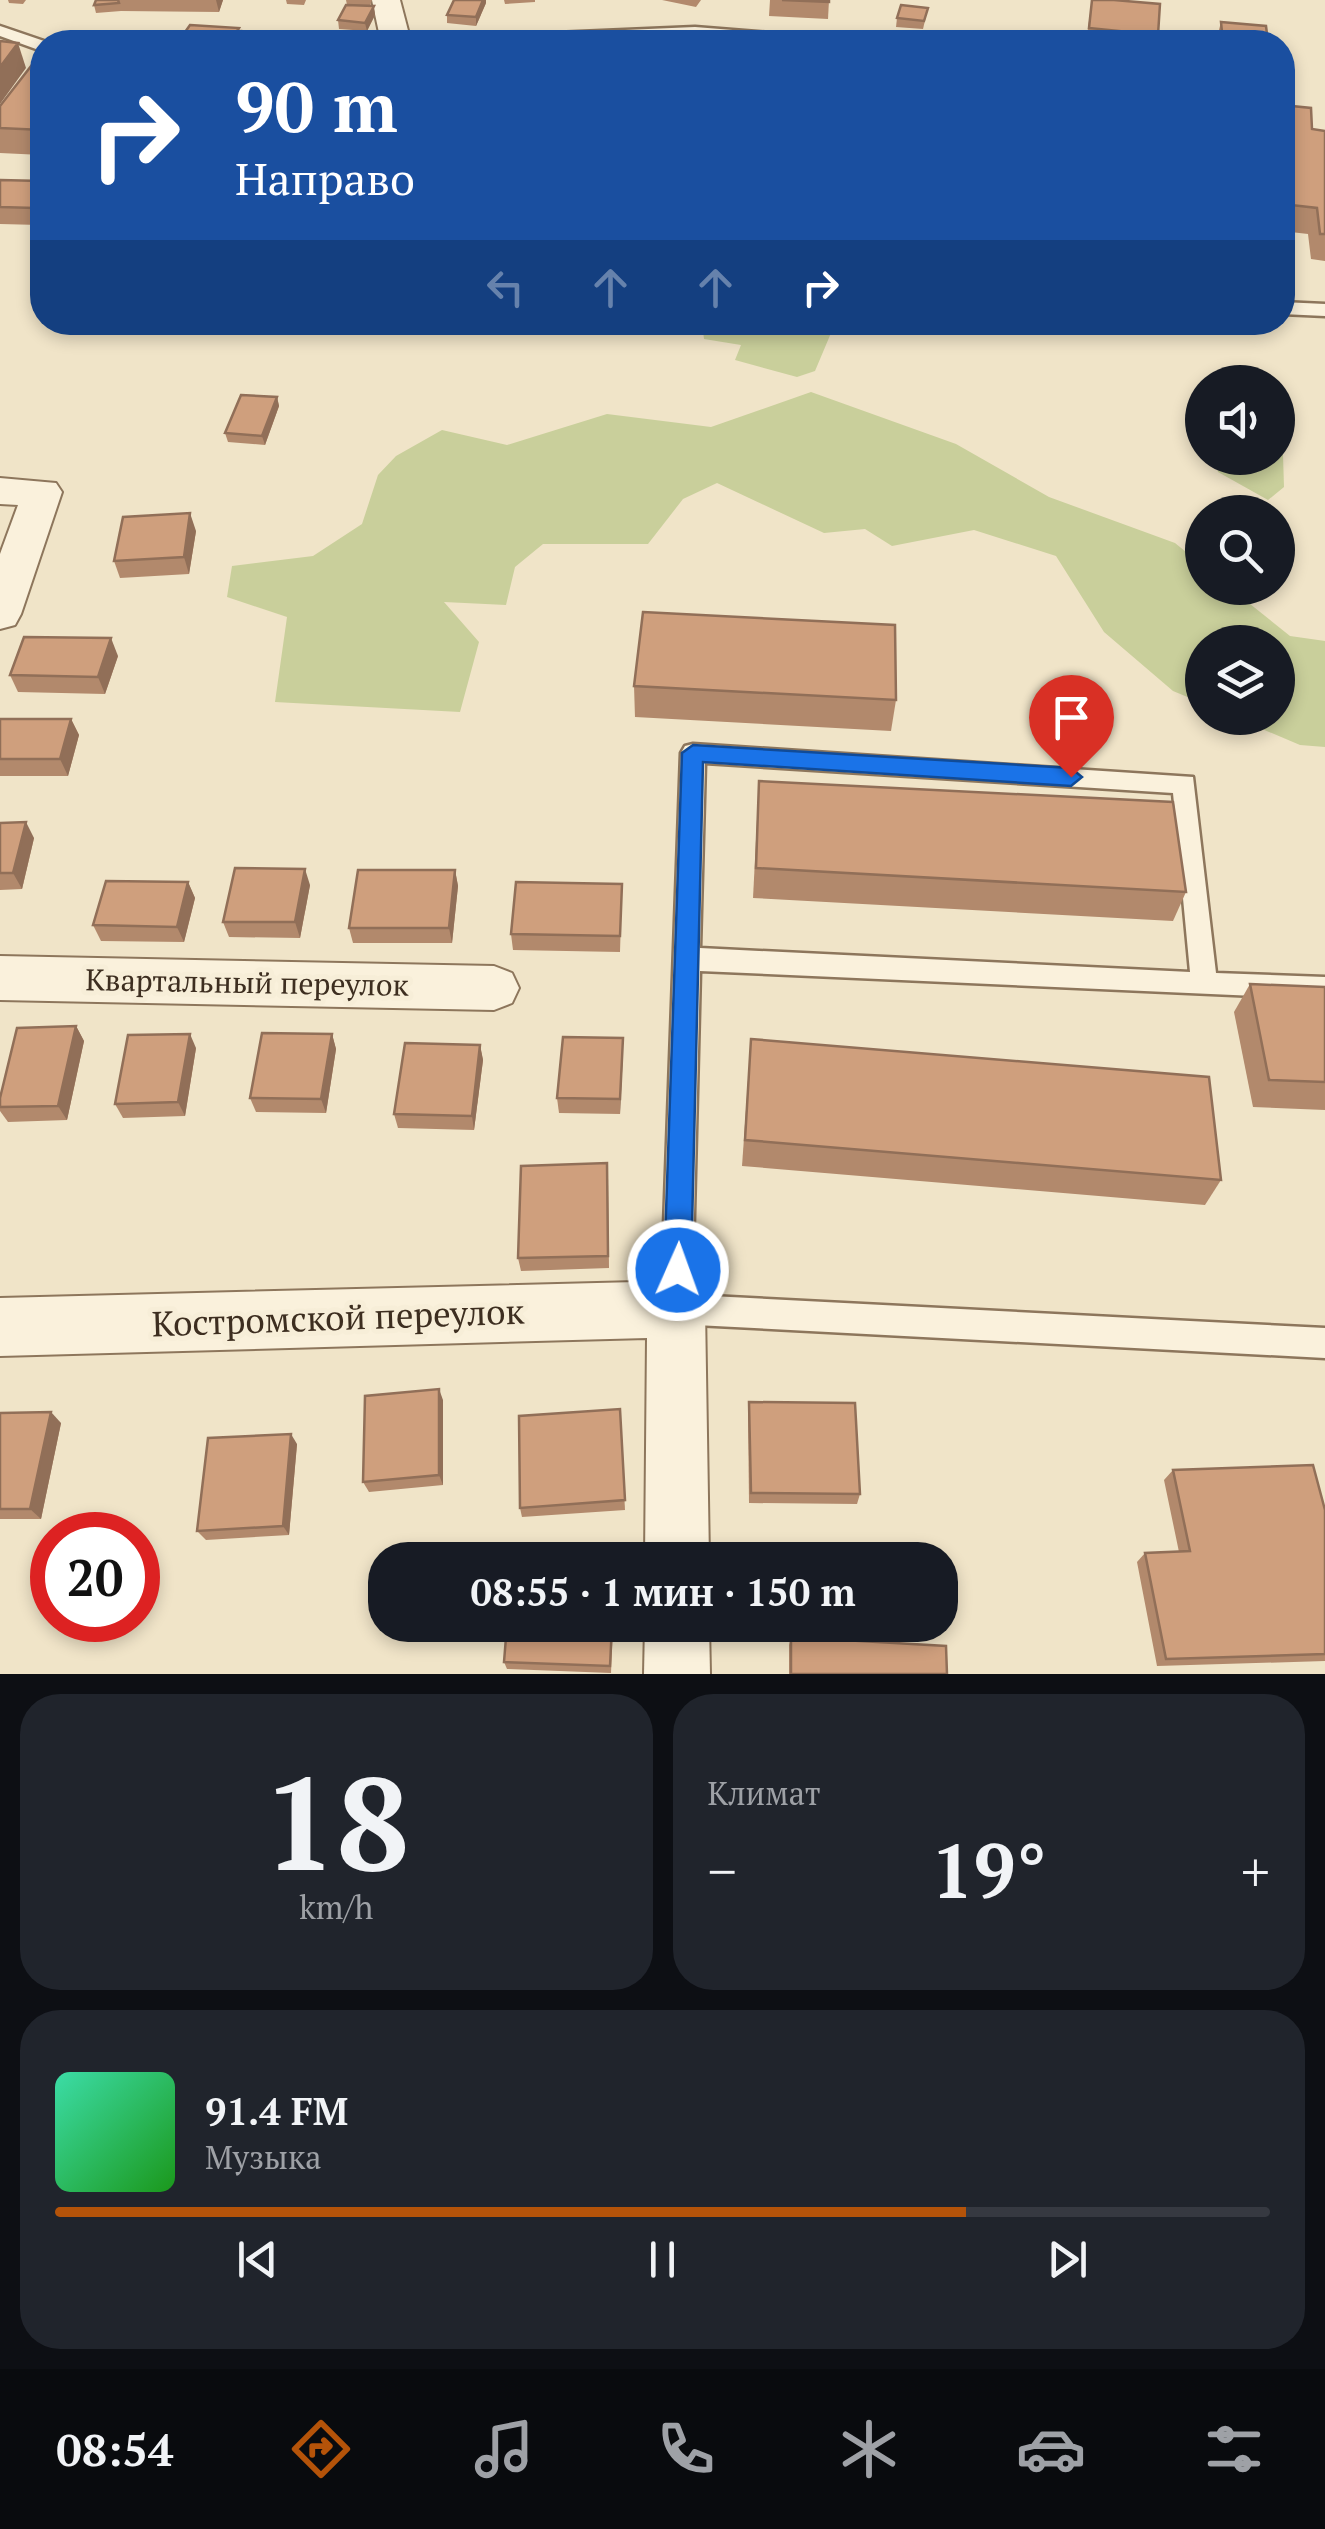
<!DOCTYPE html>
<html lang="ru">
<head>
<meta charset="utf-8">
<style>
	body { margin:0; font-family:"PT Serif",serif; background:#20242c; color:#f1f3f6; height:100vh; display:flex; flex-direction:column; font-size:38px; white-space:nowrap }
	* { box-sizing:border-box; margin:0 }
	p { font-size:32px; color:#9ea1a6 }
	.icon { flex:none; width:55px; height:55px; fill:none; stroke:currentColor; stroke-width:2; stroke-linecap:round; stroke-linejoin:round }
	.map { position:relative; height:1674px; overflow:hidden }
	.sheet { display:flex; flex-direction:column; gap:20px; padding:20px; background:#0d0f14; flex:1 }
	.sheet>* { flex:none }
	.guide { position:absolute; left:30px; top:30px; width:1265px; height:305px; border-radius:40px; box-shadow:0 5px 15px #0003; background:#1a4fa0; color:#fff; overflow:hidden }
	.controls { position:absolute; left:1185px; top:365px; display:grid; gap:20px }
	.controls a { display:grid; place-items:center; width:110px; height:110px; border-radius:50%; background:#171b24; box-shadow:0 5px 15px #0003; font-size:50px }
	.speed { position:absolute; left:30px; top:1512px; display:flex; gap:20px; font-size:50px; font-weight:700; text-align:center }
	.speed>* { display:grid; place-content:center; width:130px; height:130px; border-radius:50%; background:#171b24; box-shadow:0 5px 15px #0003; line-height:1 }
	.speed .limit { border:15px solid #d22; background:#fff; color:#111 }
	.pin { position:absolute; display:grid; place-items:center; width:85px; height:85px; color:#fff; margin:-102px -42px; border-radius:50% 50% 50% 0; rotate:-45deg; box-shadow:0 0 10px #0007 }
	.pin .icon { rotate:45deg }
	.me { position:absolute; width:110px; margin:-55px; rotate:2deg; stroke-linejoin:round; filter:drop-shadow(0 0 8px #0008) }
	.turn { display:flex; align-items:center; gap:35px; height:210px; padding:0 40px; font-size:45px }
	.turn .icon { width:130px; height:130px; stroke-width:2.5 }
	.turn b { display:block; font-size:70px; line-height:85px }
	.lanes { display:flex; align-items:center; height:95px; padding:0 40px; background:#0003; justify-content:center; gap:50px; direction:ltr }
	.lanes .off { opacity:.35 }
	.big { font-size:75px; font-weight:800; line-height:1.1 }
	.sheet .card { flex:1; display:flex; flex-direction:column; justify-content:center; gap:15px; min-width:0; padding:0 35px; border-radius:40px; background:#20242c }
	.sheet .dial { align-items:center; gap:0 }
	.dial b { font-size:130px; line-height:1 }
	.song { display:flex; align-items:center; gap:30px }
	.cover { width:120px; height:120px; border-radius:15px; background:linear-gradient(135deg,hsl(160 70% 55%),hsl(120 70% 35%)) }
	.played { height:10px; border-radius:5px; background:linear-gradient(90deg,#b45309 75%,#363941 75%) }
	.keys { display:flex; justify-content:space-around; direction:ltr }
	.heat { display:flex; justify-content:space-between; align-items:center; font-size:55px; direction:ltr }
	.sheet .tiles { flex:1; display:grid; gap:20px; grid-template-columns:1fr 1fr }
	.card:last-child { grid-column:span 2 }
	.trip { position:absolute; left:368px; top:1542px; width:590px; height:100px; border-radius:40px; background:#171b24; box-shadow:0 5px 15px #0003; font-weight:800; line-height:100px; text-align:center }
	.tabs { display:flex; height:160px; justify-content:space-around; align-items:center; background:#090b0e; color:#9ea1a6 }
	.tabs .icon { width:70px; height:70px }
	.tabs .selected { color:#b45309 }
	.tabs b { font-size:45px; color:#f1f3f6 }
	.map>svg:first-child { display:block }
	.green { fill:#c9cf9b }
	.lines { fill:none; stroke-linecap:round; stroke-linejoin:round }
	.service-casing { stroke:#8d765c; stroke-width:5 }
	.minor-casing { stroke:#8d765c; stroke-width:4 }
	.service { fill:#faf1dc; fill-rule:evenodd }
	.minor { fill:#faf1dc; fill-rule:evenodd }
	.wall { fill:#b2896c }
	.shaded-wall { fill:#916f58 }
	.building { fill:#cf9f7d; stroke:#916f58; stroke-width:2.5 }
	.route { fill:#1a73e8; stroke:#114b97; stroke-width:2.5 }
	.labels { text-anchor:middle; stroke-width:10; stroke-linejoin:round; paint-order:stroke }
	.street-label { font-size:30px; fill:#3d2e20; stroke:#f7eed8 }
	.near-street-label { font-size:35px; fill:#3d2e20; stroke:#f7eed8 }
</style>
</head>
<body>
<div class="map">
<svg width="1325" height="1674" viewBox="0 0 1325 1674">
	<rect width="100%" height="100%" fill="#f0e4c8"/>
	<!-- green -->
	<g class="green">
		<path d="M 702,323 L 794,323 L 783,332 L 831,333 L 815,371 L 797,377 L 735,360 L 741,345 L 704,339 Z"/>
		<path d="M 811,392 L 956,444 L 1049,497 L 1175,543 L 1202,565 L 1202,588 L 1230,588 L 1290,636 L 1325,641 L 1325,747 L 1300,745 L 1236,718 L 1278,718 L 1278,642 L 1202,642 L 1202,703 L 1173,691 L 1104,632 L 1056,556 L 974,530 L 892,546 L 865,529 L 824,533 L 717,483 L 683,499 L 648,544 L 543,544 L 515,567 L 506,605 L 444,602 L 479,642 L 460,712 L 275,702 L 287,617 L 227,597 L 232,566 L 313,556 L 362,524 L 378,475 L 396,456 L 442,430 L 507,445 L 607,414 L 711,427 Z"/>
		<path d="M 1278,453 L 1283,455 L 1284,487 L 1268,500 L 1218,472 L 1215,458 L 1278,458 Z"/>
	</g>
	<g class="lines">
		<!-- service casing -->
		<g class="service-casing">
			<g id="service">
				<path d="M 0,26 L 6,28 L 47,42 L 42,42 L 42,51 L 36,49 L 0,36 Z"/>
				<path d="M 695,27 L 821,37 L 829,42 L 695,37 L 453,42 L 461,37 Z"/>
				<path d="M 1282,302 L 1325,304 L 1325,316 L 1282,314 Z"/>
				<path d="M 693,744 L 1193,777 L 1216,973 L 1325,977 L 1325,999 L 700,971 L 692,1295 L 1325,1328 L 1325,1358 L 676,1324 L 665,1320 L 661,1309 L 681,753 L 685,746 ZM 705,763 L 1173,793 L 1190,972 L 700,948 Z"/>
			</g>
		</g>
		<!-- minor casing -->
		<g class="minor-casing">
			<g id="minor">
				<path d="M 372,0 L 400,0 L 411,42 L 381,42 Z"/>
				<path d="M 0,478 L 56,483 L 62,492 L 21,614 L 15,625 L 0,629 L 0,554 L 18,505 L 0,504 Z"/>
				<path d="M 0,956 L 494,966 L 512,973 L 519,988 L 512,1003 L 494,1010 L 0,1000 Z"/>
				<path d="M 676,1281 L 696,1289 L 705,1309 L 709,1560 L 645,1560 L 647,1338 L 0,1356 L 0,1298 Z"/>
				<path d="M 645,1625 L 709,1625 L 710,1674 L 644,1674 Z"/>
			</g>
		</g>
		<!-- service -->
		<use href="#service" class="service"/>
		<!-- minor -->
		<use href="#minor" class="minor"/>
	</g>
	<!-- wall -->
	<g class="wall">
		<path d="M 8,0 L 26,0 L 23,4 L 9,3 Z"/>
		<path d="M 96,0 L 223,0 L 219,12 L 121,11 L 96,13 L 94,5 Z"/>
		<path d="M 286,0 L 306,0 L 304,5 L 287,4 Z"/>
		<path d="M 346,0 L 372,0 L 370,6 L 375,15 L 367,31 L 339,29 L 338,20 L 347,5 Z"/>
		<path d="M 504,0 L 535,0 L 535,2 L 505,4 Z"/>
		<path d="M 662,0 L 701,0 L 696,7 Z"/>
		<path d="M 770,0 L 829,0 L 828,19 L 769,16 Z"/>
		<path d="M 1092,0 L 1158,35 L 1156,42 L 1086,42 Z"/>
		<path d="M 486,3 L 476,26 L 447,23 L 447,15 Z"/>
		<path d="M 928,8 L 923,29 L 896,27 L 897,18 Z"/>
		<path d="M 1221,22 L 1268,42 L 1216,42 Z"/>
		<path d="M 239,28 L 240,33 L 270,38 L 374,42 L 185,42 L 183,35 Z"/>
		<path d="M 42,52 L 42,155 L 0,153 L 0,106 Z"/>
		<path d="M 1282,105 L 1312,129 L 1325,131 L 1325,261 L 1311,259 L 1308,234 L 1282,231 Z"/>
		<path d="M 0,180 L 42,181 L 42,221 L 40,225 L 0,224 Z"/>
		<path d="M 1187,322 L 1222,322 L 1219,330 L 1190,330 Z"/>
		<path d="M 277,397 L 279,406 L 265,445 L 228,442 L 225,433 Z"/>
		<path d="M 196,531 L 189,574 L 120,578 L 114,561 Z"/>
		<path d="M 118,656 L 105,694 L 18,692 L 10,675 Z"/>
		<path d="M 634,686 L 896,700 L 891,731 L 635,717 Z"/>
		<path d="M 0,719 L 71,719 L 79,735 L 68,776 L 0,776 Z"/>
		<path d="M 759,781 L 1186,892 L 1173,921 L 753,898 Z"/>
		<path d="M 0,823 L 34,838 L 22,889 L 0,890 Z"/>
		<path d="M 455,870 L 458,886 L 452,943 L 353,943 L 349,928 Z"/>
		<path d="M 188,882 L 195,898 L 184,942 L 101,941 L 93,925 Z"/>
		<path d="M 622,884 L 620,952 L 513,950 L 511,934 Z"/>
		<path d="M 310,885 L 300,938 L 229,937 L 223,922 Z"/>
		<path d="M 1250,984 L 1325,987 L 1325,1110 L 1253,1107 L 1234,1012 Z"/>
		<path d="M 76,1026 L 84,1041 L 67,1120 L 8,1122 L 0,1111 L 0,1098 Z"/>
		<path d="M 332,1034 L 336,1049 L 326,1113 L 256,1112 L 250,1098 Z"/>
		<path d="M 623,1038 L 620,1114 L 559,1113 L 557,1098 Z"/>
		<path d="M 751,1039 L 1221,1180 L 1205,1205 L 742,1166 Z"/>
		<path d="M 480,1045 L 483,1060 L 474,1130 L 398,1128 L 394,1114 Z"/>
		<path d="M 196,1048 L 185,1116 L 123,1118 L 115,1104 Z"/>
		<path d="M 608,1177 L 609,1268 L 521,1271 L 518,1258 Z"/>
		<path d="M 443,1400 L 443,1485 L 369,1492 L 363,1482 Z"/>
		<path d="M 749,1402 L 860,1494 L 857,1504 L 749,1503 L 748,1413 Z"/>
		<path d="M 620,1409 L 625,1510 L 522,1517 L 520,1508 Z"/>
		<path d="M 0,1413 L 61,1423 L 41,1519 L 0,1519 Z"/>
		<path d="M 297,1444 L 289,1535 L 206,1540 L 197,1531 Z"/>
		<path d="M 1173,1470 L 1325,1510 L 1325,1661 L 1157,1666 L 1137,1562 L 1145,1553 L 1179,1552 L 1164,1480 Z"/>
		<path d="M 613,1625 L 611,1673 L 507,1669 L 504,1662 Z"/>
		<path d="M 791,1637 L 947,1674 L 789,1674 L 789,1645 Z"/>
	</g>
	<!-- shaded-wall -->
	<g class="shaded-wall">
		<path d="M 216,0 L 223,0 L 219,12 Z"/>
		<path d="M 483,0 L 486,0 L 486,3 L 476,26 L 476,17 Z"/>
		<path d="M 374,6 L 375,15 L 367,31 L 365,23 Z"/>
		<path d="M 18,43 L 26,68 L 0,104 L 0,67 Z"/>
		<path d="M 42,191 L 42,221 L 40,225 L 35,208 Z"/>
		<path d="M 277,397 L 279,406 L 265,445 L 262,436 Z"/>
		<path d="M 190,513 L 196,531 L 189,574 L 184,557 Z"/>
		<path d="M 111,638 L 118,656 L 105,694 L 98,677 Z"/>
		<path d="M 71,719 L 79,735 L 68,776 L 60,759 Z"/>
		<path d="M 26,822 L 34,838 L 22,889 L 13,873 Z"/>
		<path d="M 305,869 L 310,885 L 300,938 L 295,922 Z"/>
		<path d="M 455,870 L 458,886 L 452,943 L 449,928 Z"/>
		<path d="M 188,882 L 195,898 L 184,942 L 177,927 Z"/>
		<path d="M 76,1026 L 84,1041 L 67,1120 L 58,1106 Z"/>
		<path d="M 190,1034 L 196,1048 L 185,1116 L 178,1102 Z"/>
		<path d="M 332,1034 L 336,1049 L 326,1113 L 321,1099 Z"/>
		<path d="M 623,1038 L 623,1053 L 620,1114 L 620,1099 Z"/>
		<path d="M 480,1045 L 483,1060 L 474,1130 L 472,1116 Z"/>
		<path d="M 439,1389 L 443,1400 L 443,1485 L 439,1475 Z"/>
		<path d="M 51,1412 L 61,1423 L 41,1519 L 30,1509 Z"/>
		<path d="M 291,1434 L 297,1444 L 289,1535 L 283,1526 Z"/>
	</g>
	<!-- building -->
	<g class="building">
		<path d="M 96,0 L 118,0 L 119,3 L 94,5 Z"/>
		<path d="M 454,0 L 483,0 L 476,17 L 447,15 Z"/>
		<path d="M 782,0 L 829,0 L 829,2 Z"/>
		<path d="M 1092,0 L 1114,0 L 1160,4 L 1158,35 L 1089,28 Z"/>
		<path d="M 346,5 L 374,6 L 365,23 L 338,20 Z"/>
		<path d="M 901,5 L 928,8 L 924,21 L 897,18 Z"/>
		<path d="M 1221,22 L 1266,26 L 1268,42 L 1223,42 Z"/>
		<path d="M 190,25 L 239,28 L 232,39 L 183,35 Z"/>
		<path d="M 241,31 L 270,35 L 264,42 L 232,42 Z"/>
		<path d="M 272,36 L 374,42 L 268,42 Z"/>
		<path d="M 0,41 L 18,43 L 0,67 Z"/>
		<path d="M 42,52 L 42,130 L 0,128 L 0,106 Z"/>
		<path d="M 1282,105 L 1311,108 L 1312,129 L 1325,131 L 1325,234 L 1320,234 L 1317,208 L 1282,204 Z"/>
		<path d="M 0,180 L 42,181 L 42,191 L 35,208 L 0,207 Z"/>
		<path d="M 241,395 L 277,397 L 262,436 L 225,433 Z"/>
		<path d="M 190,513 L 184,557 L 114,561 L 123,517 Z"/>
		<path d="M 643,612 L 895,625 L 896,700 L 634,686 Z"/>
		<path d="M 24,637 L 111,638 L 98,677 L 10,675 Z"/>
		<path d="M 0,719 L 71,719 L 60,759 L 0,759 Z"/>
		<path d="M 759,781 L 1173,802 L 1186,892 L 756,868 Z"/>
		<path d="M 26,822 L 13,873 L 0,873 L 0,823 Z"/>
		<path d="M 235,868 L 305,869 L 295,922 L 223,922 Z"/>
		<path d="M 358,870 L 455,870 L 449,928 L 349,928 Z"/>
		<path d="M 106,881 L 188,882 L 177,927 L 93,925 Z"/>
		<path d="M 516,882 L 622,884 L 620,936 L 511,934 Z"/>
		<path d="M 1250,984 L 1325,987 L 1325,1082 L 1269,1080 Z"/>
		<path d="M 76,1026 L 58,1106 L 0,1107 L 0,1098 L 17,1028 Z"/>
		<path d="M 262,1033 L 332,1034 L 321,1099 L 250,1098 Z"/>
		<path d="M 190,1034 L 178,1102 L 115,1104 L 128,1035 Z"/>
		<path d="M 563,1037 L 623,1038 L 620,1099 L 557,1098 Z"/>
		<path d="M 751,1039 L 1209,1077 L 1221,1180 L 745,1140 Z"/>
		<path d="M 405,1043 L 480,1045 L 472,1116 L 394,1114 Z"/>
		<path d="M 607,1163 L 608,1256 L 518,1258 L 521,1166 Z"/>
		<path d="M 439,1389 L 439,1475 L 363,1482 L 365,1396 Z"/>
		<path d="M 749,1402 L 855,1403 L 860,1494 L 751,1493 Z"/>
		<path d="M 620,1409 L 625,1500 L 520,1508 L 519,1416 Z"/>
		<path d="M 51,1412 L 30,1509 L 0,1509 L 0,1413 Z"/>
		<path d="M 291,1434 L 283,1526 L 197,1531 L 208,1438 Z"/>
		<path d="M 1313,1465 L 1325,1510 L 1325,1654 L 1166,1659 L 1145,1553 L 1190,1551 L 1173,1470 Z"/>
		<path d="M 507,1625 L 612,1625 L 610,1666 L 504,1662 Z"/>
		<path d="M 791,1637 L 946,1646 L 947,1674 L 791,1674 Z"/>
	</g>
	<!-- route -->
	<path class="route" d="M 693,745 L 1071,768 L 1082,777 L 1071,786 L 703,762 L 691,1270 L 687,1280 L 678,1283 L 668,1280 L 664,1270 L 682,753 Z"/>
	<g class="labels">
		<!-- street labels -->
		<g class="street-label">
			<text transform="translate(247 983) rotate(1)" y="10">Квартальный переулок</text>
		</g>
		<!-- near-street labels -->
		<g class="near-street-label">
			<text transform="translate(338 1318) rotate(-2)" y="12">Костромской переулок</text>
		</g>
	</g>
</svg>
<div class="controls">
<a><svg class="icon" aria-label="sound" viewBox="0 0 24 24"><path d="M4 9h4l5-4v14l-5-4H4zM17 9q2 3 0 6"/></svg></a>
<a><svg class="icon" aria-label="search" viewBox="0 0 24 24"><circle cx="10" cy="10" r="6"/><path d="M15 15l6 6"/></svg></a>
<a><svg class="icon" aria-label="layers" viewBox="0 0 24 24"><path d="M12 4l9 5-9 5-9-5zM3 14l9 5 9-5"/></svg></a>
</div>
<div class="speed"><div class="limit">20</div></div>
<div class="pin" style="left:1071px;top:777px;background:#d93025"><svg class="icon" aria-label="arrive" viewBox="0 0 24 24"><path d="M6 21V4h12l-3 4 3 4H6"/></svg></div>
<svg class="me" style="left:678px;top:1270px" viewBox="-20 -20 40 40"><circle r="17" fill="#1a73e8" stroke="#fff" stroke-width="3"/><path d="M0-11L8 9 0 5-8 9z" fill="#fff"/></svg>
<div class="trip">08:55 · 1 мин · 150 m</div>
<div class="guide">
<div class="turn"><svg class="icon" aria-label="right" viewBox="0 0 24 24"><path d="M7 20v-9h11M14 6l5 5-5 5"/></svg><div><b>90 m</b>Направо</div></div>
<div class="lanes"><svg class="icon off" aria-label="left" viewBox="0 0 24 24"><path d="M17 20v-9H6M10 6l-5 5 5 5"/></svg><svg class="icon off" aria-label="ahead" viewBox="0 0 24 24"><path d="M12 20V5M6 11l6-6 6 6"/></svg><svg class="icon off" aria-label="ahead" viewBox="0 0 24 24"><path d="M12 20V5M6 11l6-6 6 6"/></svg><svg class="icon" aria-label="right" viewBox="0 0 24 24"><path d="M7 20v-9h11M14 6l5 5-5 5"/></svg></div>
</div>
</div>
<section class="sheet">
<div class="tiles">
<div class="card dial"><b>18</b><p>km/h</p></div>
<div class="card"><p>Климат</p>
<div class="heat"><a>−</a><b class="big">19°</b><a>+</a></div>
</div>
<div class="card">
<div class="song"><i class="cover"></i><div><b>91.4 FM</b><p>Музыка</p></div></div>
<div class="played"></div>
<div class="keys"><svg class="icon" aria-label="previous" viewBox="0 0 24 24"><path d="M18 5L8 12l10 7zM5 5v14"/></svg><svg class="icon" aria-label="pause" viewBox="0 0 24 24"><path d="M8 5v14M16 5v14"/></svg><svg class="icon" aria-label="next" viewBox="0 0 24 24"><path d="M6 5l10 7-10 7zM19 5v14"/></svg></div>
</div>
</div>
</section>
<nav class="tabs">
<b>08:54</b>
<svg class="icon selected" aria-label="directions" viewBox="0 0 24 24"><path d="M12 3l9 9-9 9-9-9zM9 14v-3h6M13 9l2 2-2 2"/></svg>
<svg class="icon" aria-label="music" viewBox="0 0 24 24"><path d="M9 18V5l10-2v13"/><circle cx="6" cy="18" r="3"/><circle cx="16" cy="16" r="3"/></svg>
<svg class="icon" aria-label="phone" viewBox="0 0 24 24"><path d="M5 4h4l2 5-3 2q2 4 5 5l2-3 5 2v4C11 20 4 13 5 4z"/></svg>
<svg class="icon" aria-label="climate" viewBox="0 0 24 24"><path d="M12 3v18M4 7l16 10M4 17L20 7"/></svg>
<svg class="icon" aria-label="car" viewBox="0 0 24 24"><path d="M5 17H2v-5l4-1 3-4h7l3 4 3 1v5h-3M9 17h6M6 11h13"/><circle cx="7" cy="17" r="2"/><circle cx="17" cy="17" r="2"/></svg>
<svg class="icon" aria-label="filters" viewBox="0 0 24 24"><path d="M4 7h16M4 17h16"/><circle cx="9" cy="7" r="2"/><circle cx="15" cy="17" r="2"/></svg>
</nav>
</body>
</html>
